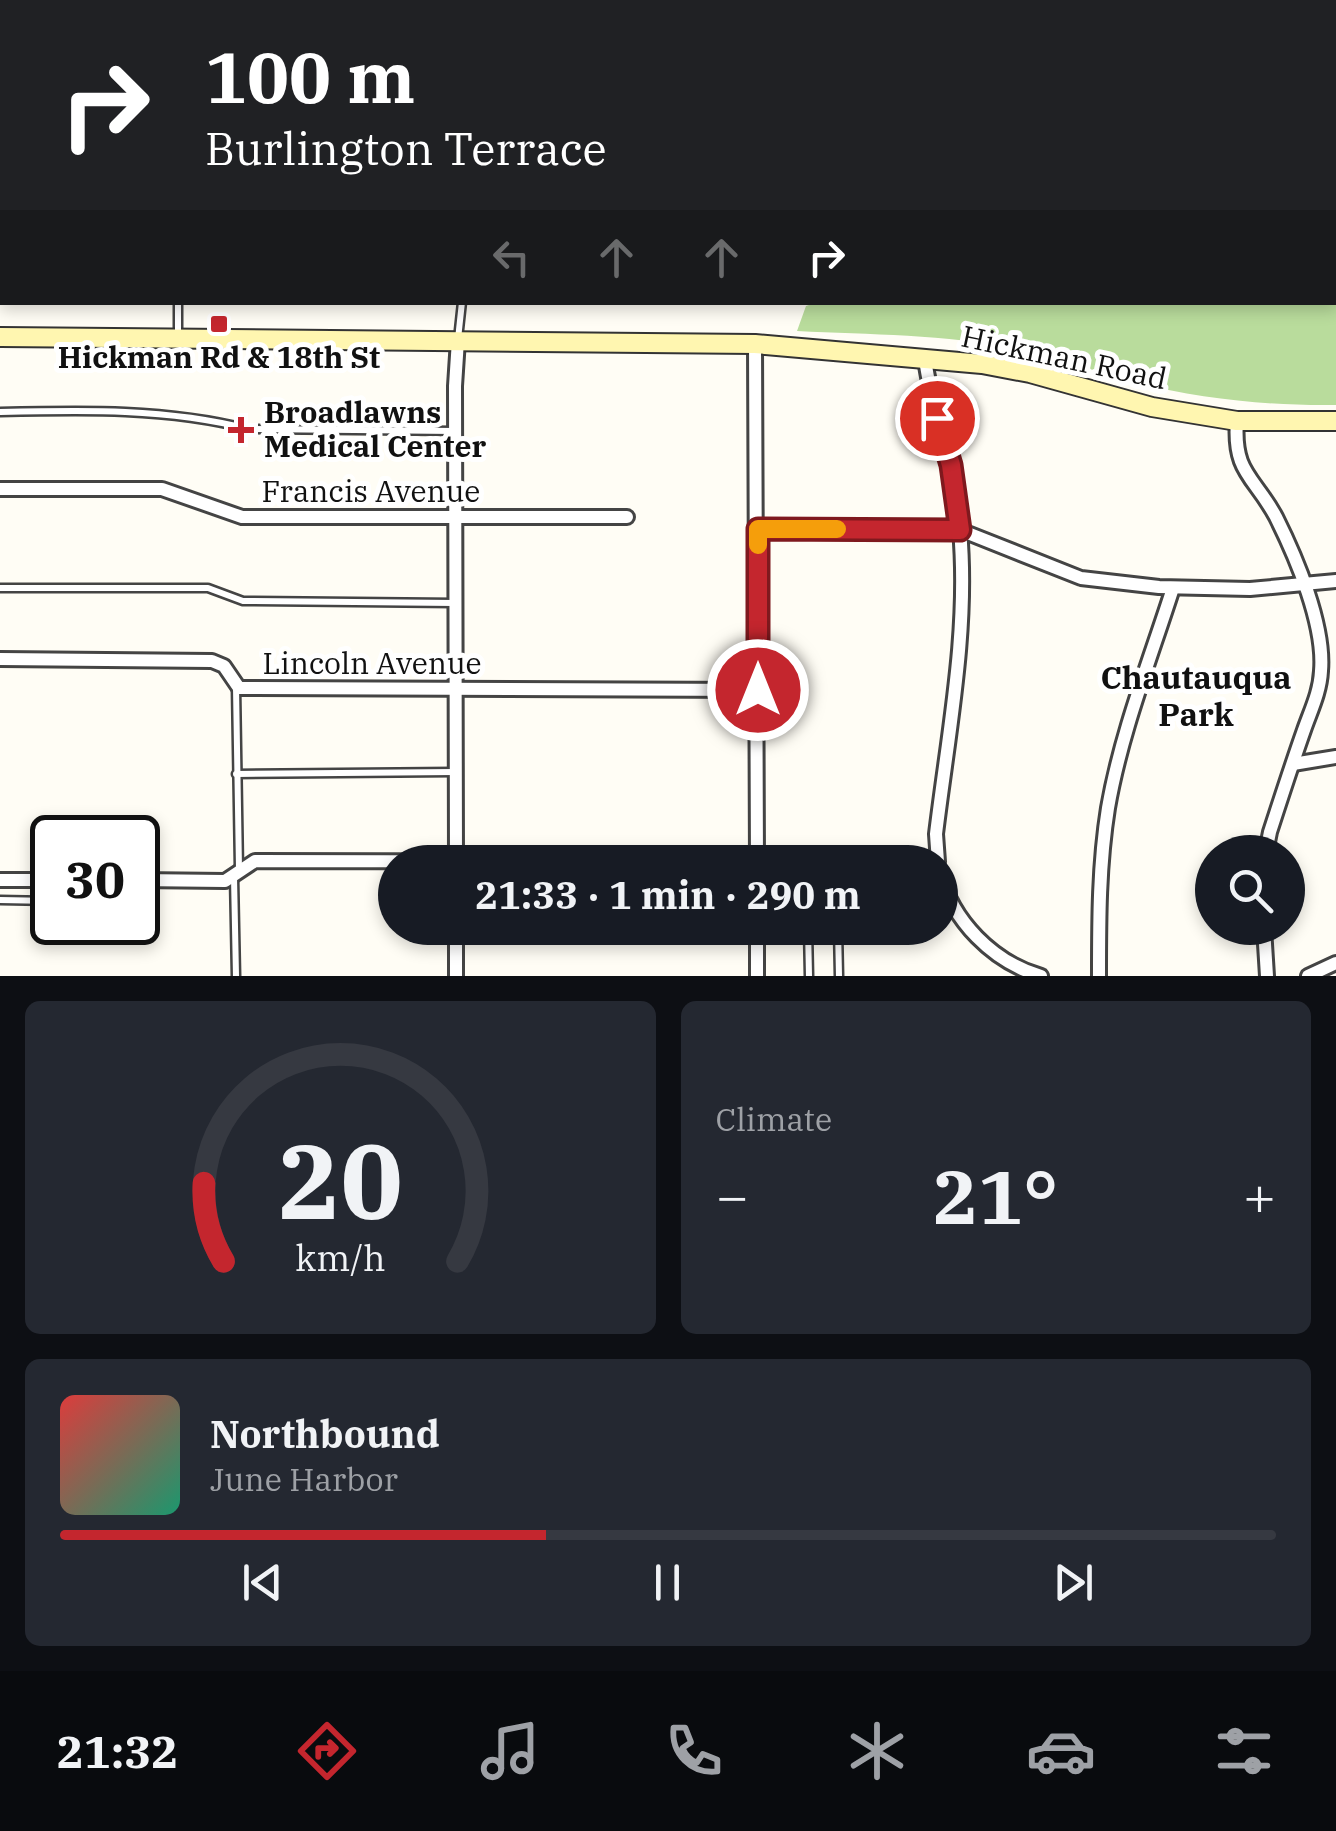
<!DOCTYPE html>
<html lang="en">
<head>
<meta charset="utf-8">
<style>
	body { margin:0; font-family:"IBM Plex Serif",serif; background:#242831; color:#f1f3f6; height:100vh; display:flex; flex-direction:column; font-size:38px; white-space:nowrap }
	* { box-sizing:border-box; margin:0 }
	p { font-size:32px; color:#9ea1a6 }
	.icon { flex:none; width:55px; height:55px; fill:none; stroke:currentColor; stroke-width:2; stroke-linecap:round; stroke-linejoin:round }
	.map { position:relative; height:976px; overflow:hidden }
	.sheet { display:flex; flex-direction:column; gap:25px; padding:25px; background:#0d0f14; flex:1 }
	.sheet>* { flex:none }
	.banner { position:absolute; left:0px; top:0px; width:1338px; height:305px; box-shadow:0 5px 15px #0003; background:#202124; color:#fff; overflow:hidden }
	.fabs { position:absolute; left:1195px; top:835px; display:grid; gap:20px }
	.fabs a { display:grid; place-items:center; width:110px; height:110px; border-radius:50%; background:#171b24; box-shadow:0 5px 15px #0003; font-size:50px }
	.speed { position:absolute; left:30px; top:815px; display:flex; gap:20px; font-size:50px; font-weight:700; text-align:center }
	.speed>* { display:grid; place-content:center; width:130px; height:130px; border-radius:50%; background:#171b24; box-shadow:0 5px 15px #0003; line-height:1 }
	.speed .limit { border:5px solid #111; border-radius:15px; background:#fff; color:#111 }
	.pin { position:absolute; display:grid; place-items:center; width:85px; height:85px; color:#fff; margin:-42px; border:5px solid #fff; border-radius:50%; box-shadow:0 2px 10px #0007 }
	.me { position:absolute; width:110px; margin:-55px; rotate:0deg; stroke-linejoin:round; filter:drop-shadow(0 0 8px #0008) }
	.turn { display:flex; align-items:center; gap:35px; height:210px; padding:0 40px; font-size:45px }
	.turn .icon { width:130px; height:130px; stroke-width:2.5 }
	.turn b { display:block; font-size:70px; line-height:85px }
	.lanes { display:flex; align-items:center; height:95px; padding:0 40px; background:#0003; justify-content:center; gap:50px; direction:ltr }
	.lanes .off { opacity:.35 }
	.big { font-size:75px; font-weight:700; line-height:1.1 }
	.sheet .tile { flex:1; display:flex; flex-direction:column; justify-content:center; gap:15px; min-width:0; padding:0 35px; border-radius:15px; background:#242831 }
	.sheet .dial { align-items:center; gap:0 }
	.dial svg { height:260px; overflow:visible; fill:none; stroke:#363941; stroke-width:7; stroke-linecap:round; text-anchor:middle }
	.dial text { fill:#f1f3f6; stroke:none }
	.song { display:flex; align-items:center; gap:30px }
	.cover { width:120px; height:120px; border-radius:15px; background:linear-gradient(135deg,hsl(0 70% 55%),hsl(160 70% 35%)) }
	.played { height:10px; border-radius:5px; background:linear-gradient(90deg,#c4262e 40%,#363941 40%) }
	.keys { display:flex; justify-content:space-around; direction:ltr }
	.heat { display:flex; justify-content:space-between; align-items:center; font-size:55px; direction:ltr }
	.sheet .tiles { flex:1; display:grid; gap:25px; grid-template-columns:1fr 1fr }
	.tile:last-child { grid-column:span 2 }
	.trip { position:absolute; left:378px; top:845px; width:580px; height:100px; border-radius:50px; background:#171b24; box-shadow:0 5px 15px #0003; font-weight:700; line-height:100px; text-align:center }
	.menu { display:flex; height:160px; justify-content:space-around; align-items:center; background:#090b0e; color:#9ea1a6 }
	.menu .icon { width:70px; height:70px }
	.menu .active { color:#c4262e }
	.menu b { font-size:45px; color:#f1f3f6 }
	.map>svg:first-child { display:block }
	.forest { fill:#b9dc9c }
	.lines { fill:none; stroke-linecap:round; stroke-linejoin:round }
	.lane-casing { stroke:#444; stroke-width:11 }
	.street-casing { stroke:#444; stroke-width:18 }
	.secondary-casing { stroke:#333; stroke-width:22 }
	.lane { stroke:#fff; stroke-width:6 }
	.street { stroke:#fff; stroke-width:12 }
	.secondary { stroke:#fff6b0; stroke-width:18 }
	.route-casing { stroke:#7f191e; stroke-width:25 }
	.route { stroke:#c4262e; stroke-width:18 }
	.slow { stroke:#f59e0b; stroke-width:18 }
	.poi-dot { fill:#c4262e; stroke:#fff; stroke-width:4 }
	.labels { text-anchor:middle; stroke-width:10; stroke-linejoin:round; paint-order:stroke }
	.poi-label { font-size:30px; font-weight:bold; fill:#111; stroke:#fff }
	.street-label { font-size:30px; fill:#111; stroke:#fff }
	.neighbourhood-label { font-size:32px; font-weight:bold; fill:#111; stroke:#fff }
</style>
</head>
<body>
<div class="map">
<svg width="1336" height="976" viewBox="0 0 1336 976">
	<rect width="100%" height="100%" fill="#fffdf5"/>
	<!-- forest -->
	<g class="forest">
		<path d="M 0,0 L 93,0 L 2,2 L 2,112 Z"/>
		<path d="M 603,0 L 1175,0 L 1177,2 L 603,2 Z"/>
		<path d="M 1336,116 L 1336,405 C 1271,406 1201,399 1137,383 C 1103,374 1069,361 1034,353 C 957,334 875,335 797,331 L 806,306 L 815,303 L 1335,302 Z"/>
	</g>
	<g class="lines">
		<!-- lane casing -->
		<g class="lane-casing">
			<g id="lane">
				<path d="M 113,0 L 114,2"/>
				<path d="M 457,0 L 458,2"/>
				<path d="M 500,0 L 501,2"/>
				<path d="M 1298,0 L 1302,2"/>
				<path d="M 149,2 L 150,0"/>
				<path d="M 1335,17 L 1336,16"/>
				<path d="M 178,336 L 178,302"/>
				<path d="M 458,339 L 462,302"/>
				<path d="M 0,412 C 84,410 167,408 249,429 L 455,431"/>
				<path d="M 0,588 L 208,588 L 243,601 L 455,603"/>
				<path d="M 236,687 L 239,869"/>
				<path d="M 236,774 L 455,772"/>
				<path d="M 234,877 L 236,976"/>
				<path d="M 0,900 L 52,901"/>
				<path d="M 808,928 L 809,976"/>
				<path d="M 838,928 L 839,976"/>
			</g>
		</g>
		<!-- street casing -->
		<g class="street-casing">
			<g id="street">
				<path d="M 1235,0 L 1240,2"/>
				<path d="M 1335,60 L 1336,60"/>
				<path d="M 755,344 L 757,862"/>
				<path d="M 925,359 C 933,417 955,471 960,530 C 969,631 948,734 936,834 L 938,862"/>
				<path d="M 1237,421 C 1233,473 1254,476 1276,517 C 1296,557 1325,625 1321,671 C 1320,692 1311,710 1304,730 C 1292,764 1281,798 1270,832 L 1266,852"/>
				<path d="M 0,489 L 162,489 L 242,517 L 627,517"/>
				<path d="M 758,529 L 960,530 L 1081,578 L 1159,587 L 1250,589 L 1336,581"/>
				<path d="M 0,659 L 212,661 L 224,666 L 239,688 L 757,690"/>
				<path d="M 1293,764 L 1336,757"/>
				<path d="M 456,862 L 455,386 L 458,340"/>
				<path d="M 940,872 C 952,921 993,962 1041,976"/>
				<path d="M 0,880 L 52,880"/>
				<path d="M 138,880 L 225,881 L 255,861 L 757,862"/>
				<path d="M 456,928 L 456,976"/>
				<path d="M 757,928 L 757,976"/>
				<path d="M 1264,928 L 1267,976"/>
				<path d="M 1099,976 C 1099,920 1099,864 1108,808 C 1121,733 1150,660 1173,588"/>
				<path d="M 1308,976 L 1336,963"/>
			</g>
		</g>
		<!-- secondary casing -->
		<g class="secondary-casing">
			<path id="secondary" d="M 0,337 L 755,344 L 982,364 L 1030,373 L 1152,407 L 1237,421 L 1336,421"/>
		</g>
		<!-- lane -->
		<use href="#lane" class="lane"/>
		<!-- street -->
		<use href="#street" class="street"/>
		<!-- secondary -->
		<use href="#secondary" class="secondary"/>
	</g>
	<g class="lines">
		<!-- route casing -->
		<g class="route-casing">
			<path id="route" d="M 758,690 L 758,529 L 960,530 L 951,465 L 937,418"/>
		</g>
		<!-- route -->
		<use href="#route" class="route"/>
		<!-- slow -->
		<path class="slow" d="M 758,545 L 758,529 L 837,529"/>
	</g>
	<!-- markers -->
	<g class="poi-dot">
		<rect x="209" y="314" width="20" height="20" rx="5"/>
		<path d="M236 415h10v10h10v10h-10v10h-10v-10h-10v-10h10z"/>
	</g>
	<g class="labels">
		<!-- poi labels -->
		<g class="poi-label">
			<text x="219" y="368">Hickman Rd &amp; 18th St</text>
			<text x="264" y="423" text-anchor="start">Broadlawns<tspan x="264" dy="34">Medical Center</tspan></text>
		</g>
		<!-- street labels -->
		<g class="street-label">
			<text transform="translate(1064 358) rotate(12)" y="10">Hickman Road</text>
			<text x="371" y="502">Francis Avenue</text>
			<text x="372" y="674">Lincoln Avenue</text>
		</g>
		<!-- neighbourhood labels -->
		<g class="neighbourhood-label">
			<text x="1196" y="689">Chautauqua<tspan x="1196" dy="37">Park</tspan></text>
		</g>
	</g>
</svg>
<div class="fabs">
<a><svg class="icon" aria-label="search" viewBox="0 0 24 24"><circle cx="10" cy="10" r="6"/><path d="M15 15l6 6"/></svg></a>
</div>
<div class="speed"><div class="limit">30</div></div>
<div class="pin" style="left:937px;top:418px;background:#d93025"><svg class="icon" aria-label="arrive" viewBox="0 0 24 24"><path d="M6 21V4h12l-3 4 3 4H6"/></svg></div>
<svg class="me" style="left:758px;top:690px" viewBox="-20 -20 40 40"><circle r="17" fill="#c4262e" stroke="#fff" stroke-width="3"/><path d="M0-11L8 9 0 5-8 9z" fill="#fff"/></svg>
<div class="trip">21:33 · 1 min · 290 m</div>
<div class="banner">
<div class="turn"><svg class="icon" aria-label="right" viewBox="0 0 24 24"><path d="M7 20v-9h11M14 6l5 5-5 5"/></svg><div><b>100 m</b>Burlington Terrace</div></div>
<div class="lanes"><svg class="icon off" aria-label="left" viewBox="0 0 24 24"><path d="M17 20v-9H6M10 6l-5 5 5 5"/></svg><svg class="icon off" aria-label="ahead" viewBox="0 0 24 24"><path d="M12 20V5M6 11l6-6 6 6"/></svg><svg class="icon off" aria-label="ahead" viewBox="0 0 24 24"><path d="M12 20V5M6 11l6-6 6 6"/></svg><svg class="icon" aria-label="right" viewBox="0 0 24 24"><path d="M7 20v-9h11M14 6l5 5-5 5"/></svg></div>
</div>
</div>
<section class="sheet">
<div class="tiles">
<div class="tile dial"><svg viewBox="0 0 100 80">
<path d="M14 69A42 42 0 1 1 86 69"/>
<path d="M14 69A42 42 0 0 1 8 45" stroke="#c4262e"/>
<text x="50" y="56" font-size="32" font-weight="700">20</text>
<text x="50" y="72" font-size="11">km/h</text>
</svg></div>
<div class="tile"><p>Climate</p>
<div class="heat"><a>−</a><b class="big">21°</b><a>+</a></div>
</div>
<div class="tile">
<div class="song"><i class="cover"></i><div><b>Northbound</b><p>June Harbor</p></div></div>
<div class="played"></div>
<div class="keys"><svg class="icon" aria-label="previous" viewBox="0 0 24 24"><path d="M18 5L8 12l10 7zM5 5v14"/></svg><svg class="icon" aria-label="pause" viewBox="0 0 24 24"><path d="M8 5v14M16 5v14"/></svg><svg class="icon" aria-label="next" viewBox="0 0 24 24"><path d="M6 5l10 7-10 7zM19 5v14"/></svg></div>
</div>
</div>
</section>
<nav class="menu">
<b>21:32</b>
<svg class="icon active" aria-label="directions" viewBox="0 0 24 24"><path d="M12 3l9 9-9 9-9-9zM9 14v-3h6M13 9l2 2-2 2"/></svg>
<svg class="icon" aria-label="music" viewBox="0 0 24 24"><path d="M9 18V5l10-2v13"/><circle cx="6" cy="18" r="3"/><circle cx="16" cy="16" r="3"/></svg>
<svg class="icon" aria-label="phone" viewBox="0 0 24 24"><path d="M5 4h4l2 5-3 2q2 4 5 5l2-3 5 2v4C11 20 4 13 5 4z"/></svg>
<svg class="icon" aria-label="climate" viewBox="0 0 24 24"><path d="M12 3v18M4 7l16 10M4 17L20 7"/></svg>
<svg class="icon" aria-label="car" viewBox="0 0 24 24"><path d="M5 17H2v-5l4-1 3-4h7l3 4 3 1v5h-3M9 17h6M6 11h13"/><circle cx="7" cy="17" r="2"/><circle cx="17" cy="17" r="2"/></svg>
<svg class="icon" aria-label="filters" viewBox="0 0 24 24"><path d="M4 7h16M4 17h16"/><circle cx="9" cy="7" r="2"/><circle cx="15" cy="17" r="2"/></svg>
</nav>
</body>
</html>
